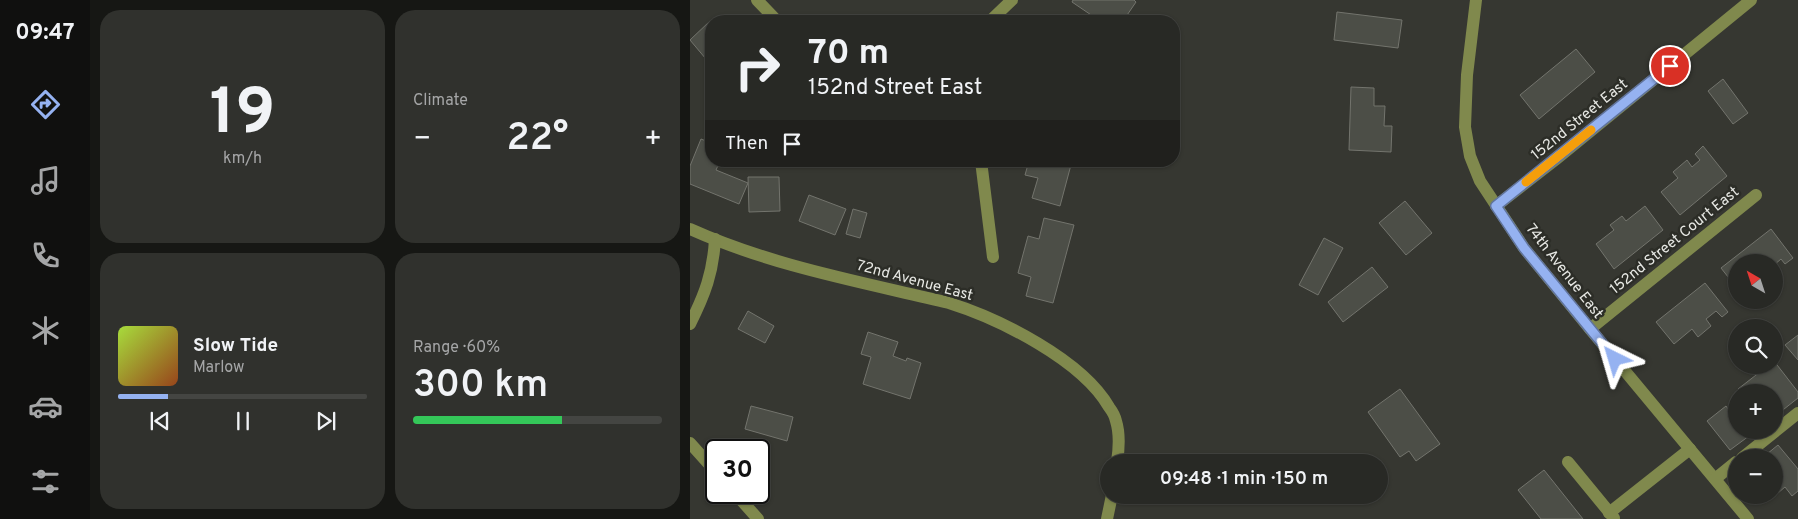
<!DOCTYPE html>
<html lang="en">
<head>
<meta charset="utf-8">
<style>
	body { margin:0; font-family:Overpass,sans-serif; background:#30312d; color:#f1f3f6; height:100vh; display:flex; flex-direction:column; font-size:19px; white-space:nowrap }
	* { box-sizing:border-box; margin:0 }
	p { font-size:16px; color:#a5a6a7 }
	.icon { flex:none; width:28px; height:28px; fill:none; stroke:currentColor; stroke-width:2; stroke-linecap:round; stroke-linejoin:round }
	.map { position:relative; flex:1; overflow:hidden }
	.panel { display:flex; flex-direction:column; gap:10px; padding:10px; background:#161714; width:600px }
	.panel>* { flex:none }
	.top-card { position:absolute; left:15px; top:15px; width:475px; height:152px; border-radius:20px; box-shadow:0 1px 4px #0004,0 0 0 1px #444542; background:#282925; color:#f1f3f6; overflow:hidden }
	.needle { width:32px; rotate:321deg }
	.fabs { position:absolute; left:1038px; top:254px; display:grid; gap:10px }
	.fabs a { display:grid; place-items:center; width:55px; height:55px; border-radius:50%; background:#282925; box-shadow:0 1px 4px #0004,0 0 0 1px #444542; font-size:25px }
	.speed { position:absolute; left:15px; top:439px; display:flex; gap:10px; font-size:25px; font-weight:700; text-align:center }
	.speed>* { display:grid; place-content:center; width:65px; height:65px; border-radius:50%; background:#282925; box-shadow:0 1px 4px #0004,0 0 0 1px #444542; line-height:1 }
	.speed .limit { border:2px solid #111; border-radius:8px; background:#fff; color:#111 }
	.pin { position:absolute; display:grid; place-items:center; width:42px; height:42px; color:#fff; margin:-21px; border:2px solid #fff; border-radius:50%; box-shadow:0 1px 5px #0007 }
	.me { position:absolute; width:55px; margin:-28px; rotate:320deg; stroke-linejoin:round; filter:drop-shadow(0 0 4px #0008) }
	.turn { display:flex; align-items:center; gap:18px; height:105px; padding:0 20px; font-size:22px }
	.turn .icon { width:65px; height:65px; stroke-width:2.5 }
	.turn b { display:block; font-size:35px; line-height:42px }
	.then { display:flex; align-items:center; height:48px; padding:0 20px; background:#0003; gap:10px; font-size:19px }
	.big { font-size:38px; font-weight:600; line-height:1.1 }
	.panel .widget { flex:1; display:flex; flex-direction:column; justify-content:center; gap:8px; min-width:0; padding:0 18px; border-radius:20px; background:#30312d }
	.panel .dial { align-items:center; gap:0 }
	.dial b { font-size:65px; line-height:1 }
	.song { display:flex; align-items:center; gap:15px }
	.cover { width:60px; height:60px; border-radius:8px; background:linear-gradient(135deg,hsl(80 70% 55%),hsl(20 70% 35%)) }
	.played { height:5px; border-radius:2px; background:linear-gradient(90deg,#95b2f1 20%,#444542 20%) }
	.keys { display:flex; justify-content:space-around; direction:ltr }
	.heat { display:flex; justify-content:space-between; align-items:center; font-size:28px; direction:ltr }
	.charge { height:8px; border-radius:4px; background:linear-gradient(90deg,#34c759 60%,#444542 0) }
	.panel .tiles { flex:1; display:grid; gap:10px; grid-template-columns:repeat(2,1fr) }
	.trip { position:absolute; left:410px; top:454px; width:288px; height:50px; border-radius:25px; background:#282925; box-shadow:0 1px 4px #0004,0 0 0 1px #444542; font-weight:600; line-height:50px; text-align:center }
	main { display:flex; flex:1; min-height:0 }
	.tabs { display:flex; flex-direction:column; width:90px; justify-content:space-around; align-items:center; background:#10100f; color:#a5a6a7 }
	.tabs .icon { width:35px; height:35px }
	.tabs .selected { color:#95b2f1 }
	.tabs b { font-size:22px; color:#f1f3f6 }
	.map>svg:first-child { display:block }
	.building { fill:#4c4e47; stroke:#73746d }
	.lines { fill:none; stroke-linecap:round; stroke-linejoin:round }
	.minor { stroke:#80894d; stroke-width:12 }
	.route-casing { stroke:#61749d; stroke-width:12 }
	.route { stroke:#95b2f1; stroke-width:9 }
	.slow { stroke:#f59e0b; stroke-width:9 }
	.labels { text-anchor:middle; stroke-width:5; stroke-linejoin:round; paint-order:stroke }
	.street-label { font-size:15px; fill:#e7e8e4; stroke:#2c2d27 }
</style>
</head>
<body>
<main>
<nav class="tabs">
<b>09:47</b>
<svg class="icon selected" aria-label="directions" viewBox="0 0 24 24"><path d="M12 3l9 9-9 9-9-9zM9 14v-3h6M13 9l2 2-2 2"/></svg>
<svg class="icon" aria-label="music" viewBox="0 0 24 24"><path d="M9 18V5l10-2v13"/><circle cx="6" cy="18" r="3"/><circle cx="16" cy="16" r="3"/></svg>
<svg class="icon" aria-label="phone" viewBox="0 0 24 24"><path d="M5 4h4l2 5-3 2q2 4 5 5l2-3 5 2v4C11 20 4 13 5 4z"/></svg>
<svg class="icon" aria-label="climate" viewBox="0 0 24 24"><path d="M12 3v18M4 7l16 10M4 17L20 7"/></svg>
<svg class="icon" aria-label="car" viewBox="0 0 24 24"><path d="M5 17H2v-5l4-1 3-4h7l3 4 3 1v5h-3M9 17h6M6 11h13"/><circle cx="7" cy="17" r="2"/><circle cx="17" cy="17" r="2"/></svg>
<svg class="icon" aria-label="filters" viewBox="0 0 24 24"><path d="M4 7h16M4 17h16"/><circle cx="9" cy="7" r="2"/><circle cx="15" cy="17" r="2"/></svg>
</nav>
<section class="panel">
<div class="tiles">
<div class="widget dial"><b>19</b><p>km/h</p></div>
<div class="widget"><p>Climate</p>
<div class="heat"><a>−</a><b class="big">22°</b><a>+</a></div>
</div>
<div class="widget">
<div class="song"><i class="cover"></i><div><b>Slow Tide</b><p>Marlow</p></div></div>
<div class="played"></div>
<div class="keys"><svg class="icon" aria-label="previous" viewBox="0 0 24 24"><path d="M18 5L8 12l10 7zM5 5v14"/></svg><svg class="icon" aria-label="pause" viewBox="0 0 24 24"><path d="M8 5v14M16 5v14"/></svg><svg class="icon" aria-label="next" viewBox="0 0 24 24"><path d="M6 5l10 7-10 7zM19 5v14"/></svg></div>
</div>
<div class="widget"><p>Range · 60%</p><b class="big">300 km</b><div class="charge"></div></div>
</div>
</section>
<div class="map">
<svg width="1108" height="519" viewBox="0 0 1108 519">
	<rect width="100%" height="100%" fill="#363731"/>
	<!-- building -->
	<g class="building">
		<path d="M 383,0 L 444,0 L 446,2 L 433,21 L 410,21 L 382,2 Z"/>
		<path d="M 647,12 L 712,20 L 708,48 L 644,40 Z"/>
		<path d="M 20,21 L 21,22 L 21,65 L 0,40 Z"/>
		<path d="M 886,49 L 905,72 L 849,119 L 830,95 Z"/>
		<path d="M 1033,79 L 1058,113 L 1043,124 L 1018,91 Z"/>
		<path d="M 661,87 L 684,88 L 684,106 L 695,106 L 694,126 L 702,126 L 701,152 L 659,150 Z"/>
		<path d="M 11,139 L 21,143 L 21,161 L 30,161 L 26,170 L 58,183 L 49,204 L 0,184 L 0,166 Z"/>
		<path d="M 1013,146 L 1037,176 L 990,215 L 971,192 L 988,178 L 983,172 L 997,160 L 1002,167 L 1010,160 L 1005,154 Z"/>
		<path d="M 339,161 L 382,161 L 370,206 L 342,198 L 348,178 L 335,175 Z"/>
		<path d="M 58,177 L 89,177 L 90,211 L 59,212 Z"/>
		<path d="M 119,195 L 156,209 L 145,235 L 109,221 Z"/>
		<path d="M 715,201 L 742,233 L 716,255 L 689,223 Z"/>
		<path d="M 955,206 L 973,230 L 924,269 L 906,244 L 924,230 L 920,225 L 932,216 L 936,221 Z"/>
		<path d="M 163,209 L 177,213 L 170,238 L 156,234 Z"/>
		<path d="M 354,218 L 384,225 L 363,303 L 336,296 L 341,277 L 328,273 L 338,236 L 349,239 Z"/>
		<path d="M 1081,229 L 1103,258 L 1095,264 L 1091,259 L 1084,265 L 1084,262 L 1046,262 L 1046,287 L 1031,268 Z"/>
		<path d="M 634,238 L 653,248 L 628,295 L 609,285 Z"/>
		<path d="M 682,267 L 698,287 L 653,322 L 638,302 Z"/>
		<path d="M 1015,283 L 1038,312 L 1032,317 L 1026,311 L 1016,319 L 1021,326 L 1008,337 L 1002,329 L 984,344 L 966,322 Z"/>
		<path d="M 58,311 L 84,326 L 75,343 L 48,329 Z"/>
		<path d="M 178,332 L 208,342 L 203,356 L 216,361 L 217,358 L 231,363 L 220,399 L 173,384 L 181,357 L 171,354 Z"/>
		<path d="M 1108,335 L 1108,360 L 1095,345 Z"/>
		<path d="M 1084,361 L 1108,392 L 1108,398 L 1084,417 L 1084,392 L 1051,392 L 1048,389 L 1079,365 L 1084,365 Z"/>
		<path d="M 710,389 L 750,444 L 726,461 L 719,451 L 710,457 L 678,412 Z"/>
		<path d="M 61,406 L 103,417 L 97,441 L 55,429 Z"/>
		<path d="M 1036,406 L 1046,420 L 1046,430 L 1054,430 L 1059,436 L 1040,450 L 1017,421 Z"/>
		<path d="M 1088,445 L 1108,469 L 1108,491 L 1102,496 L 1095,487 L 1081,499 L 1078,495 L 1084,495 L 1084,458 L 1072,458 Z"/>
		<path d="M 854,470 L 893,519 L 851,519 L 828,490 Z"/>
	</g>
	<g class="lines">
		<!-- minor -->
		<g class="minor">
			<path d="M 67,0 L 87,21"/>
			<path d="M 786,0 L 777,75 L 775,127 L 780,156 L 790,181 L 834,248 L 900,329 L 1058,519"/>
			<path d="M 300,21 L 322,0"/>
			<path d="M 291,161 L 303,257"/>
			<path d="M 806,206 L 865,160 L 1061,0"/>
			<path d="M 0,229 C 82,266 172,282 259,303 C 310,319 392,360 419,407 C 422,411 425,416 426,421 C 430,434 429,449 427,462"/>
			<path d="M 0,324 C 15,294 23,273 25,239"/>
			<path d="M 900,329 L 1066,195"/>
			<path d="M 0,443 L 26,472"/>
			<path d="M 1052,458 L 1108,413"/>
			<path d="M 878,462 L 924,518"/>
			<path d="M 1025,479 L 1046,462"/>
			<path d="M 44,492 L 68,519"/>
			<path d="M 919,513 L 1000,449"/>
			<path d="M 417,519 L 422,495"/>
		</g>
	</g>
	<g class="lines">
		<!-- route casing -->
		<g class="route-casing">
			<path id="route" d="M 925,359 L 834,248 L 806,206 L 980,66"/>
		</g>
		<!-- route -->
		<use href="#route" class="route"/>
		<!-- slow -->
		<path class="slow" d="M 836,182 L 901,130"/>
	</g>
	<g class="labels">
		<!-- street labels -->
		<g class="street-label">
			<text transform="translate(889 119) rotate(-39)" y="5">152nd Street East</text>
			<text transform="translate(984 240) rotate(-39)" y="5">152nd Street Court East</text>
			<text transform="translate(875 271) rotate(52)" y="5">74th Avenue East</text>
			<text transform="translate(225 280) rotate(15)" y="5">72nd Avenue East</text>
		</g>
	</g>
</svg>
<div class="fabs">
<a><svg class="needle" viewBox="-14 -14 28 28"><path d="M0-13l5 13h-10z" fill="#e53935"/><path d="M0 13l5-13h-10z" fill="#a5a6a7"/></svg></a>
<a><svg class="icon" aria-label="search" viewBox="0 0 24 24"><circle cx="10" cy="10" r="6"/><path d="M15 15l6 6"/></svg></a>
<a>+</a>
<a>−</a>
</div>
<div class="speed"><div class="limit">30</div></div>
<div class="pin" style="left:980px;top:66px;background:#d93025"><svg class="icon" aria-label="arrive" viewBox="0 0 24 24"><path d="M6 21V4h12l-3 4 3 4H6"/></svg></div>
<svg class="me" style="left:925px;top:359px" viewBox="-20 -20 40 40"><path d="M0-17L14 15 0 8-14 15z" fill="#95b2f1" stroke="#fff" stroke-width="4"/></svg>
<div class="trip">09:48 · 1 min · 150 m</div>
<div class="top-card">
<div class="turn"><svg class="icon" aria-label="right" viewBox="0 0 24 24"><path d="M7 20v-9h11M14 6l5 5-5 5"/></svg><div><b>70 m</b>152nd Street East</div></div>
<div class="then">Then<svg class="icon" aria-label="arrive" viewBox="0 0 24 24"><path d="M6 21V4h12l-3 4 3 4H6"/></svg></div>
</div>
</div>
</main>
</body>
</html>
